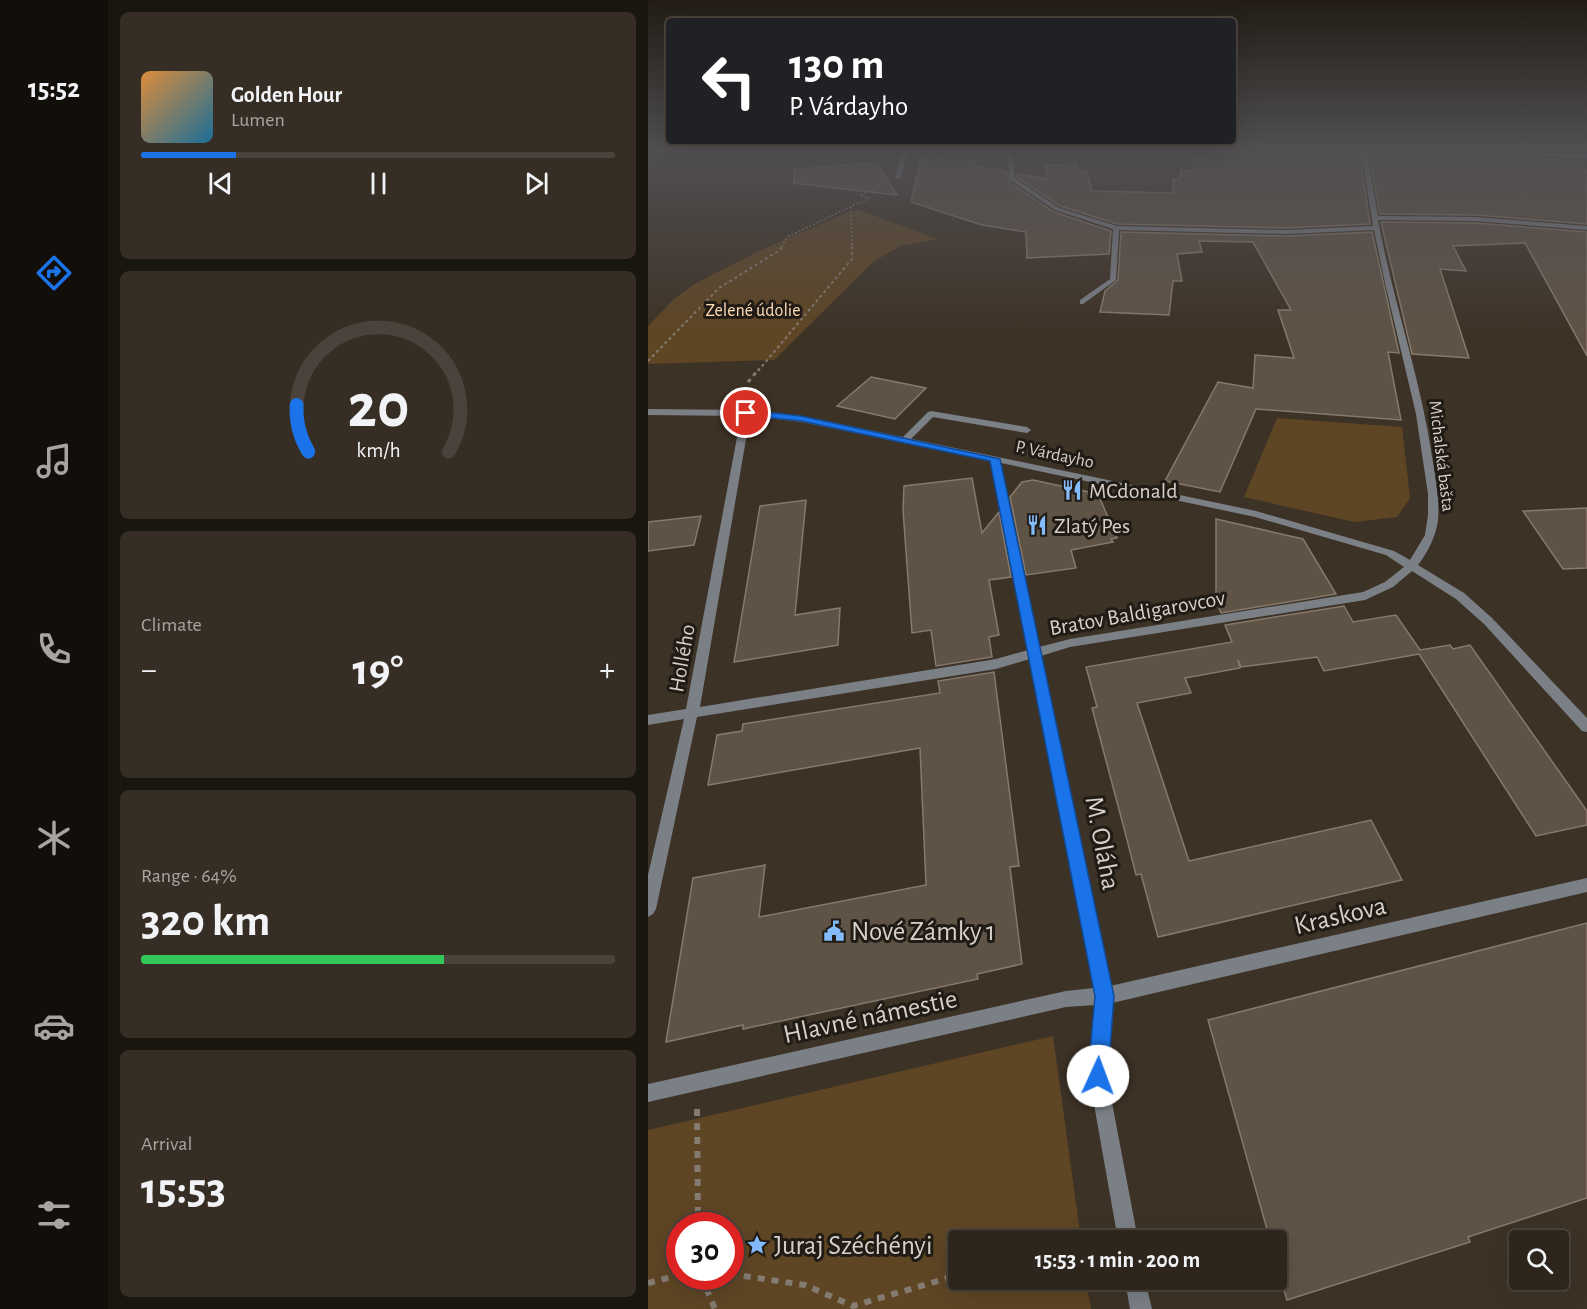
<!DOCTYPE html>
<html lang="en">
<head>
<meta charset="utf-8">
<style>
	body { margin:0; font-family:"Alegreya Sans",sans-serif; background:#362e25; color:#f1f3f6; height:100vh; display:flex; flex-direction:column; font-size:22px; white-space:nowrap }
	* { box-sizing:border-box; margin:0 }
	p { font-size:20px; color:#a7a5a3 }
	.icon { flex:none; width:33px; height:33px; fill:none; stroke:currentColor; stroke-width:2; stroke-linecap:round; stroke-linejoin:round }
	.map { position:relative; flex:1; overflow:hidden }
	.details { display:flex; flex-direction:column; gap:12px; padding:12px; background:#19150f; width:540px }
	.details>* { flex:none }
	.guide { position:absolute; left:18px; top:18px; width:570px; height:126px; border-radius:6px; box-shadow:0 6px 24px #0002,0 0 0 2px #49433b; background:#202124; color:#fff; overflow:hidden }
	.buttons { position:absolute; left:861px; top:1230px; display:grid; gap:12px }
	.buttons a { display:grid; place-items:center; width:60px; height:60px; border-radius:6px; background:#2e261c; box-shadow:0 6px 24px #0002,0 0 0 2px #49433b; font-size:30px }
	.speed { position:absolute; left:18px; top:1212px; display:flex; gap:12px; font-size:30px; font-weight:700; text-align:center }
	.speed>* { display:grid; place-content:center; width:78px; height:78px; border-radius:50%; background:#2e261c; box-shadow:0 6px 24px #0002,0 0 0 2px #49433b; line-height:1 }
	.speed .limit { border:9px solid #d22; background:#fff; color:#111 }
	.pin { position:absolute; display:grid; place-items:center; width:51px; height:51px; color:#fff; margin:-26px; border:3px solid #fff; border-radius:50%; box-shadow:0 2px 6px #0007 }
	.me { position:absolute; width:66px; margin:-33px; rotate:2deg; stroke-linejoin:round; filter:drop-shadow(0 0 4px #0008) }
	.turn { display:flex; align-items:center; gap:21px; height:126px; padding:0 24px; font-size:27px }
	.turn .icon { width:78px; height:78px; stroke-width:2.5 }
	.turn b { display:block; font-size:42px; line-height:51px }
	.big { font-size:45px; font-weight:700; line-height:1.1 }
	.details .card { flex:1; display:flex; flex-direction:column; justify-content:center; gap:9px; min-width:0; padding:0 21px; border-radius:9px; background:#362e25 }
	.details .dial { align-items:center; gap:0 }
	.dial svg { height:156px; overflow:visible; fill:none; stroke:#49433b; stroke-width:7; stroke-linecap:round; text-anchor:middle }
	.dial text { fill:#f1f3f6; stroke:none }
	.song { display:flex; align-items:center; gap:18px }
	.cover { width:72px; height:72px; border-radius:9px; background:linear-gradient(135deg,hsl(30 70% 55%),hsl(200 70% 35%)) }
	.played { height:6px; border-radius:3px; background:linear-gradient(90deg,#1a73e8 20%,#49433b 20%) }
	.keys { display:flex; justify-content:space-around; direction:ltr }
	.heat { display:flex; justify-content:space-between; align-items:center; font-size:33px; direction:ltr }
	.charge { height:9px; border-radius:4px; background:linear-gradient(90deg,#34c759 64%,#49433b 0) }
	.trip { position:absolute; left:300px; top:1230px; width:339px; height:60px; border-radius:6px; background:#2e261c; box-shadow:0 6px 24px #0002,0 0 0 2px #49433b; font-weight:700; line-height:60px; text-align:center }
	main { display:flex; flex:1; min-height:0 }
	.tab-bar { display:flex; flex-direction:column; width:108px; justify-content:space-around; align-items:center; background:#120f0b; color:#a7a5a3 }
	.tab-bar .icon { width:42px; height:42px }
	.tab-bar .on { color:#1a73e8 }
	.tab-bar b { font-size:27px; color:#f1f3f6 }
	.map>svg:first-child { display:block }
	.green { fill:#5e4524; fill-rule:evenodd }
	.building { fill:#5f5346; stroke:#867a6c; stroke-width:1.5 }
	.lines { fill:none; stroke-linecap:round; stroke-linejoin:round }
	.path-far3 { stroke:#847b71; stroke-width:1.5; stroke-dasharray:2 2; stroke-linecap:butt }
	.path-far2 { stroke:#847b71; stroke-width:2; stroke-dasharray:3 3; stroke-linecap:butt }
	.path-far1 { stroke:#847b71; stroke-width:3; stroke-dasharray:4 4; stroke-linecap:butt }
	.path { stroke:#847b71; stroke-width:6; stroke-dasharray:7 7; stroke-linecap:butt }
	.service { fill:#7b8087; fill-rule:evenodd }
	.minor { fill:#7b8087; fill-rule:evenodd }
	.route { fill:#1a73e8; stroke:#114b97; stroke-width:1.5 }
	.labels { text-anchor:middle; stroke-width:6; stroke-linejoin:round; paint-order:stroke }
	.far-park-label { font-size:18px; fill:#feddb7; stroke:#201b15 }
	.far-street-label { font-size:18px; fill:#d7d0c9; stroke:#201b15 }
	.poi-label { font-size:22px; fill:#d7d0c9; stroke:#201b15; text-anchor:start }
	.street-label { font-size:22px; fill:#d7d0c9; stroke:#201b15 }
	.near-street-label { font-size:27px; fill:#d7d0c9; stroke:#201b15 }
	.near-poi-label { font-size:27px; fill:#d7d0c9; stroke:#201b15; text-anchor:start }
</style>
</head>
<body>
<main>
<nav class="tab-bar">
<b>15:52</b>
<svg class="icon on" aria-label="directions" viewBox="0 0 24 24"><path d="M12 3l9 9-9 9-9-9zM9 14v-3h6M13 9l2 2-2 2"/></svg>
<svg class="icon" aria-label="music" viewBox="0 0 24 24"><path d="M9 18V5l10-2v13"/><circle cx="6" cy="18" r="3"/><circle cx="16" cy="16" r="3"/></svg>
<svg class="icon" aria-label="phone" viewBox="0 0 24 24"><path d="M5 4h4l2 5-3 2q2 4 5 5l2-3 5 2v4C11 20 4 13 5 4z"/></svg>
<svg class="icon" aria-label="climate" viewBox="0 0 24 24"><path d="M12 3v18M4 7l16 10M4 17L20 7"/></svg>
<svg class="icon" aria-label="car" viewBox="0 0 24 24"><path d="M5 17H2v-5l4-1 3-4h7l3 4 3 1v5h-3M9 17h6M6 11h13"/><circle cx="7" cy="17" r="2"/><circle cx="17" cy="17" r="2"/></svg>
<svg class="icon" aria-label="filters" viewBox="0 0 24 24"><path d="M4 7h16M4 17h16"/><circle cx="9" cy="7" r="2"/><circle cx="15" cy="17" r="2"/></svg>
</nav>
<section class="details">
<div class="card">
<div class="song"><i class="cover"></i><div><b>Golden Hour</b><p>Lumen</p></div></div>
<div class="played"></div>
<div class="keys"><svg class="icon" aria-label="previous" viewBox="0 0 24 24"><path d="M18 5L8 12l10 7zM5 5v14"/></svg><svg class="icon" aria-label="pause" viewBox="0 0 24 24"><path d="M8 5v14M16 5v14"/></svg><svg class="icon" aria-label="next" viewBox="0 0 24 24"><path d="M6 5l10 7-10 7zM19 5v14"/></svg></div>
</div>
<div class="card dial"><svg viewBox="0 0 100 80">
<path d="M14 69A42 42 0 1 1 86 69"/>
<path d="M14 69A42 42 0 0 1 8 45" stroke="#1a73e8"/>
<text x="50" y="56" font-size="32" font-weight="700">20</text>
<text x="50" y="72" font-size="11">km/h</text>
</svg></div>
<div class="card"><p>Climate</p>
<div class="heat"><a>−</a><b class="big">19°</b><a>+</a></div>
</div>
<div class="card"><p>Range · 64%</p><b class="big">320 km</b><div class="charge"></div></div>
<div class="card"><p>Arrival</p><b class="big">15:53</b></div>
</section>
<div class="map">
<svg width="939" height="1309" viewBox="0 0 939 1309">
	<rect width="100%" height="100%" fill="#3d3226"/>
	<!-- green -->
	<g class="green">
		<path d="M 208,209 L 290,239 L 252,246 L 225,262 L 126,360 L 0,364 L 0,326 L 26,299 L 46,284 L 115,249 Z"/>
		<path d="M 629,418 L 754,427 L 762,498 L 749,517 L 706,522 L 596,497 Z"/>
		<path d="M 405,1036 L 433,1240 L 310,1240 L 310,1280 L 438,1280 L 443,1309 L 0,1309 L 0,1130 ZM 32,1226 L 82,1226 L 82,1276 L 32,1276 Z"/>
	</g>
	<!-- building -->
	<g class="building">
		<path d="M 540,149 L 711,149 L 722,224 L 639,228 L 469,224 L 412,206 L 369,177 L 369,174 L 399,179 L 398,165 L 428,164 L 429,171 L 438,170 L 444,191 L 525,193 L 525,179 L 532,179 L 533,170 L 549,171 Z"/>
		<path d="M 720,149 L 759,149 L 934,162 L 939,173 L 939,224 L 827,215 L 732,214 Z"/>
		<path d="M 328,153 L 328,166 L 359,172 L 361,182 L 406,212 L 463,231 L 461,254 L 379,258 L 378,232 L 334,225 L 263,202 L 274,155 Z"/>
		<path d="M 228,162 L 249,195 L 146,183 L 146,170 Z"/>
		<path d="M 733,222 L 827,223 L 939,232 L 939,356 L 877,243 L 805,246 L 818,271 L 792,269 L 821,358 L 764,354 Z"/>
		<path d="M 473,232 L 639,236 L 724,232 L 751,353 L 740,352 L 753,420 L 608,409 L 572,492 L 517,481 L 570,382 L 605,388 L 607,355 L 646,358 L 630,310 L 643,310 L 605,242 L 551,241 L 554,252 L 529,254 L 534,281 L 525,281 L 521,315 L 452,312 L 457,291 L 470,280 Z"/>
		<path d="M 223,377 L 278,388 L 247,419 L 189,406 Z"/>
		<path d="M 324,478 L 334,533 L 351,512 L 363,577 L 341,580 L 351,635 L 341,637 L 344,657 L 288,666 L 283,630 L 264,633 L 255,510 L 256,486 Z"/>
		<path d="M 385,480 L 450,494 L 469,538 L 463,539 L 465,542 L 423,550 L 428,568 L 378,575 L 362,497 L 374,482 Z"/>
		<path d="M 158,500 L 147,615 L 192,608 L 190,645 L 86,662 L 112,506 Z"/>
		<path d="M 939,508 L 939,568 L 915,569 L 875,511 Z"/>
		<path d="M 53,516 L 46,545 L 0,551 L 0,522 Z"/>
		<path d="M 568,519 L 655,539 L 688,594 L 573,613 L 568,600 Z"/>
		<path d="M 696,606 L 705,622 L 748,615 L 772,650 L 802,645 L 805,649 L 822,645 L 939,811 L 939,825 L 888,836 L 771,654 L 676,671 L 669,657 L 593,667 L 590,660 L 592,668 L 537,678 L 543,693 L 489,703 L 541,861 L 723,820 L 754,880 L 510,937 L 493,874 L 488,875 L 477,832 L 444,708 L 449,707 L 438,667 L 584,642 L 577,625 Z"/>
		<path d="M 346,672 L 371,866 L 362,867 L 374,964 L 329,974 L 330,979 L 95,1029 L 95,1025 L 18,1042 L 45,878 L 117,865 L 111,917 L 278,885 L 272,748 L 60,785 L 69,735 L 94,731 L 95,724 L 292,693 L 290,681 Z"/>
		<path d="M 939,923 L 939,1198 L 820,1237 L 822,1242 L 639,1300 L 628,1264 L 628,1240 L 622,1240 L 560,1020 Z"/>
	</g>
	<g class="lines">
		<!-- path-far3 -->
		<g class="path-far3">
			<path d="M 0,155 L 45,149"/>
			<path d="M 203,207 L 204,247"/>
			<path d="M 134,247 L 139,237 L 221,198 L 212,195 L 233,185"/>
		</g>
		<!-- path-far2 -->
		<g class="path-far2">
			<path d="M 0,361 L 71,288 L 132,250 L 134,246"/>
			<path d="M 110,371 L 204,259 L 204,246"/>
		</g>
		<!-- path-far1 -->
		<path class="path-far1" d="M 100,382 L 111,369"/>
		<!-- path -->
		<g class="path">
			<path d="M 49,1109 L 50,1226"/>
			<path d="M 82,1274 L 157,1285 L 205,1306 L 310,1275"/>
			<path d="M 53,1276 L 67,1309"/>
			<path d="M 0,1283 L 32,1275"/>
		</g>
		<!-- service -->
		<path class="service" d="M 283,411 L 379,427 L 383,430 L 379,433 L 285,417 L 260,442 L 254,442 L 254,438 L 280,412 Z"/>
		<!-- minor -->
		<g class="minor">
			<path d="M 255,149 L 260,149 L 253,177 L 250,179 L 247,177 Z"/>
			<path d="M 359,149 L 363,149 L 367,178 L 411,208 L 469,226 L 639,230 L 725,226 L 713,149 L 718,149 L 730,216 L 827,217 L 939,226 L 939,230 L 827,221 L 730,220 C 744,297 772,376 784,456 C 787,476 792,499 790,520 C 788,536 780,552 770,565 L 816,593 L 844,618 L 939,718 L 939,732 L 934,731 L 836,624 L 808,599 L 764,571 L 745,587 L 717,600 L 422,647 L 393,656 L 462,986 L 939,878 L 939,892 L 464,1003 L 459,1076 L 490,1240 L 470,1240 L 441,1076 L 447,1005 L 418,1007 L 0,1102 L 0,1084 L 418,991 L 446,988 L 382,659 L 348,669 L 49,717 L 8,909 L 5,914 L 0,917 L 0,875 L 36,719 L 0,725 L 0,715 L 38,709 L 93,416 L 0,415 L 0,409 L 98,410 L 154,416 L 608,511 L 746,551 L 762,560 L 777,535 L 780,515 L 780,494 L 768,414 L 737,283 L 726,230 L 639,234 L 471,230 L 468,280 L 435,304 L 432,304 L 432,300 L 462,279 L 465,229 L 407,210 L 362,180 ZM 102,416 L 154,422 L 343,461 L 380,650 L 348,659 L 52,707 ZM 353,463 L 607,517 L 738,555 L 756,567 L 737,582 L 715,592 L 422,639 L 391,647 Z"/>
			<path d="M 827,149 L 939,155 L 939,159 L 829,150 Z"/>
			<path d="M 477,1280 L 497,1280 L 504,1309 L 482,1309 Z"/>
		</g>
	</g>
	<!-- sky -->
	<linearGradient id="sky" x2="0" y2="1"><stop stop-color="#221c15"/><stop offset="0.45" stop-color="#514f52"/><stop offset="1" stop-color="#514f52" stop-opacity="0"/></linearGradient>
	<rect width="939" height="332" fill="url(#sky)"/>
	<!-- route -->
	<path class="route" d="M 98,410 L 153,416 L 352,459 L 466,996 L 460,1076 L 457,1083 L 450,1086 L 443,1083 L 440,1076 L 447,996 L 342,461 L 153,421 L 95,415 L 95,411 Z"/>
	<!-- icons -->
	<defs>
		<g id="restaurant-bare" transform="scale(1.62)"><path d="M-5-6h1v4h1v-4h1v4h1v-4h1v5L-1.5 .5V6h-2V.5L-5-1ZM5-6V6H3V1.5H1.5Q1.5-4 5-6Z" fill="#84bcfb" stroke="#201b15" stroke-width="2.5" paint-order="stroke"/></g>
		<g id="civic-bare" transform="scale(1.62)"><path d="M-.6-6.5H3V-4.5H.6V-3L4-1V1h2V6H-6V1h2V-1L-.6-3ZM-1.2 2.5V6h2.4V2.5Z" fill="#84bcfb" stroke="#201b15" stroke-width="2.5" paint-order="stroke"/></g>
		<g id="sight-bare" transform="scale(1.62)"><path d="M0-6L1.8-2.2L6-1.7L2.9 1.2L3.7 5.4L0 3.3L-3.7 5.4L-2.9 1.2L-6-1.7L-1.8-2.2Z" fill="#84bcfb" stroke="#201b15" stroke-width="2.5" paint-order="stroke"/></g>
	</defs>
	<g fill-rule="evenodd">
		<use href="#restaurant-bare" x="424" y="490"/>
		<use href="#restaurant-bare" x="389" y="525"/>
		<use href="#civic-bare" x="186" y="931"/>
		<use href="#sight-bare" x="109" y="1245"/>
	</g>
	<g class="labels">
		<!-- far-park labels -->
		<g class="far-park-label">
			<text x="105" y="316">Zelené údolie</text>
		</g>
		<!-- far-street labels -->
		<g class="far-street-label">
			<text transform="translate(407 454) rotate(12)" y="6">P. Várdayho</text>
			<text transform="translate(794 456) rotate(83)" y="6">Michalská bašta</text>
		</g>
		<!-- poi labels -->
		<g class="poi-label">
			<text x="441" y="498">MCdonald</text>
			<text x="406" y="533">Zlatý Pes</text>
		</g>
		<!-- street labels -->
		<g class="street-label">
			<text transform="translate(489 612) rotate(-10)" y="8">Bratov Baldigarovcov</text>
			<text transform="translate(33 658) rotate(-80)" y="8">Hollého</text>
		</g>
		<!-- near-street labels -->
		<g class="near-street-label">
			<text transform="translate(455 843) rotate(79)" y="9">M. Oláha</text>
			<text transform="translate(692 915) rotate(-13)" y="9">Kraskova</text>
			<text transform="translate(222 1016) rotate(-12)" y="9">Hlavné námestie</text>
		</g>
		<!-- near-poi labels -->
		<g class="near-poi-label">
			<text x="203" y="940">Nové Zámky 1</text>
			<text x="126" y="1254">Juraj Széchényi</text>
		</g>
	</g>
</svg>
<div class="buttons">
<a><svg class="icon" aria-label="search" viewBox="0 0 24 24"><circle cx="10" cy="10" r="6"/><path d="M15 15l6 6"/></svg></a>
</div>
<div class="speed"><div class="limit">30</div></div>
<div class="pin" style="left:98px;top:413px;background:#d93025"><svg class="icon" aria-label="arrive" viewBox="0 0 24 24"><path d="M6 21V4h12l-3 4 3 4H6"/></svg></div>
<svg class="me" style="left:450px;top:1076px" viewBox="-20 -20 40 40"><circle r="19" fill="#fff"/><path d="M0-13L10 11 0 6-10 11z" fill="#1a73e8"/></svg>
<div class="trip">15:53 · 1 min · 200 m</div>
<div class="guide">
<div class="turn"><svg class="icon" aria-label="left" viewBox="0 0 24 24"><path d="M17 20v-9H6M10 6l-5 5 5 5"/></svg><div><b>130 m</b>P. Várdayho</div></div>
</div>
</div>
</main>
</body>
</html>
